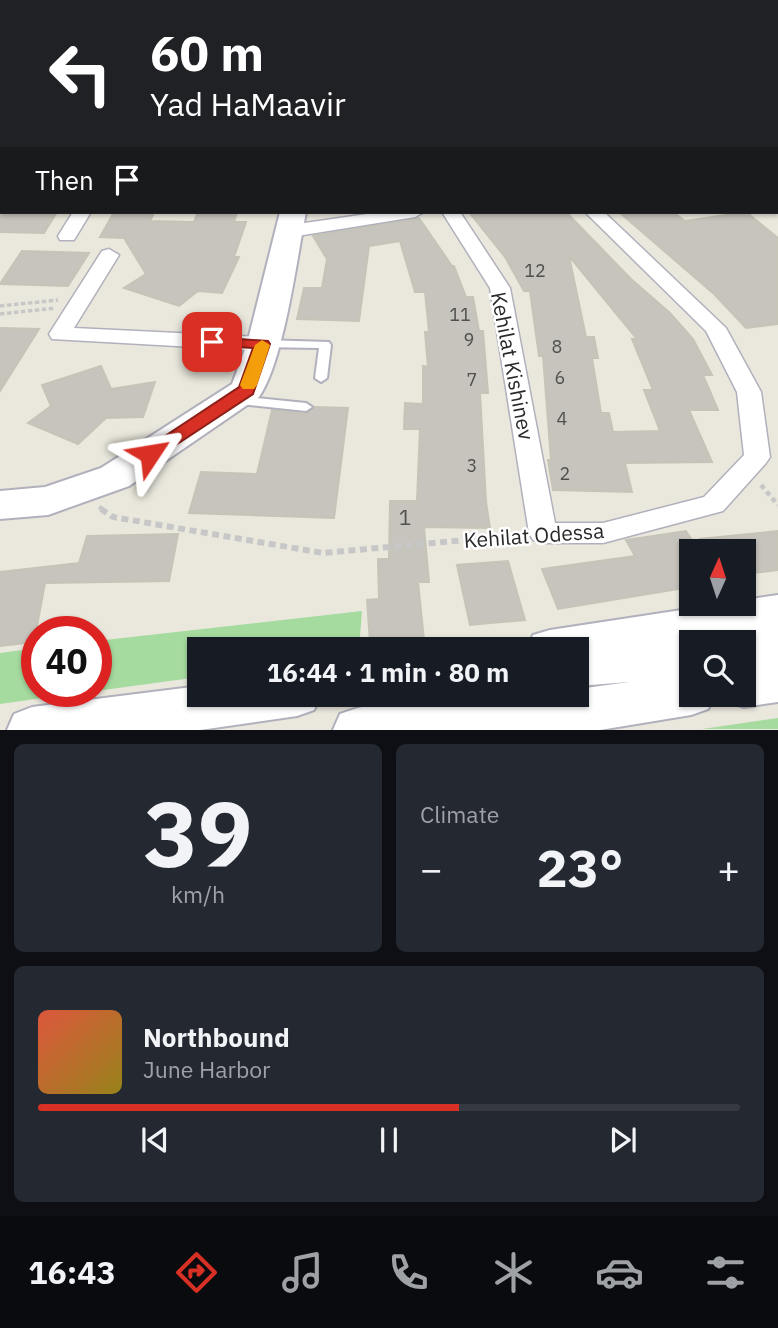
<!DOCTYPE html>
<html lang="en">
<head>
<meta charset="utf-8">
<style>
	body { margin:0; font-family:"IBM Plex Sans",sans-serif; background:#242831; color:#f1f3f6; height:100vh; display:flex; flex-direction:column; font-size:26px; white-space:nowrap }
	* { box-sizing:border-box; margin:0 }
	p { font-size:23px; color:#9ea1a6 }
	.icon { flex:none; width:38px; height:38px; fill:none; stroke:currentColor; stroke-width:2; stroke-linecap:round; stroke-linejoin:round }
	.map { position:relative; height:730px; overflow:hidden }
	.details { display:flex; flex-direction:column; gap:14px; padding:14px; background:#0d0f14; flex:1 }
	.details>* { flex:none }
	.hud { position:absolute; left:0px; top:0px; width:779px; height:214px; box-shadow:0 2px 5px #0004; background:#202124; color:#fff; overflow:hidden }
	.needle { width:46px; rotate:3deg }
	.tools { position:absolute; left:679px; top:539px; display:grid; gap:14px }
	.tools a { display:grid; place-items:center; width:77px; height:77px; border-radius:0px; background:#171b24; box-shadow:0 2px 5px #0004; font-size:35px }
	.speed { position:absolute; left:21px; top:616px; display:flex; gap:14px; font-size:35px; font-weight:700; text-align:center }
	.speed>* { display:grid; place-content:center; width:91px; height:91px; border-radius:50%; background:#171b24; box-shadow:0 2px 5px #0004; line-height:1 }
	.speed .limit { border:10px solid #d22; background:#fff; color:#111 }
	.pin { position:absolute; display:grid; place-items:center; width:60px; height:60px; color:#fff; margin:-30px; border-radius:14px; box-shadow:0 4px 10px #0006 }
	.me { position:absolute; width:77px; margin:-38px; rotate:57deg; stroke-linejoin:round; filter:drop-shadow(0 0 5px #0008) }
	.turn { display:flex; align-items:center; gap:24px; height:147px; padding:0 35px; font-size:32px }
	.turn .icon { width:91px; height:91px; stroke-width:2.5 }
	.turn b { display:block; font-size:49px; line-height:60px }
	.then { display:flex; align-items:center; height:66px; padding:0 35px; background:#0003; gap:14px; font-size:26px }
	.big { font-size:52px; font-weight:800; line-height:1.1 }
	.details .card { flex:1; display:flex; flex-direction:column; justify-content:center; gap:10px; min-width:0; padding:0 24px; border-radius:10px; background:#242831 }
	.details .dial { align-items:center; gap:0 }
	.dial b { font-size:91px; line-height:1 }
	.song { display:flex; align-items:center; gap:21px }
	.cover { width:84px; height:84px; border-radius:10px; background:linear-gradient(135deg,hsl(10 70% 55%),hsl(50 70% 35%)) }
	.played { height:7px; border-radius:4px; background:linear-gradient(90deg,#d93025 60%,#363941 60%) }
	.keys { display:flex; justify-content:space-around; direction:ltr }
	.heat { display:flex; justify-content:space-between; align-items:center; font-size:38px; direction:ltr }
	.details .tiles { flex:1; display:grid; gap:14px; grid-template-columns:1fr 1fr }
	.card:last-child { grid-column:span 2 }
	.trip { position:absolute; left:187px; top:637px; width:402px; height:70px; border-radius:0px; background:#171b24; box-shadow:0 2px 5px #0004; font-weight:800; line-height:70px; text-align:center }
	.dock { display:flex; height:112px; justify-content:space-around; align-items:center; background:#090b0e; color:#9ea1a6 }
	.dock .icon { width:49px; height:49px }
	.dock .active { color:#d93025 }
	.dock b { font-size:32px; color:#f1f3f6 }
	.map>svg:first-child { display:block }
	.green { fill:#a5db9f }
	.building { fill:#c6c4bc; stroke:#c5c4b7; stroke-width:2; fill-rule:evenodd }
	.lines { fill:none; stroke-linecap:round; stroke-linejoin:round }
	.lane-casing { stroke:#b1b0bc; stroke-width:4 }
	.street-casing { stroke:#b1b0bc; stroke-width:3 }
	.secondary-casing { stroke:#b1b0bc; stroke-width:4 }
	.primary-casing { stroke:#c7c7c7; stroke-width:3 }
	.path-far3 { stroke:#c7c7c7; stroke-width:2.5; stroke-dasharray:2.5 2; stroke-linecap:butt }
	.path-far2 { stroke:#c7c7c7; stroke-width:3.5; stroke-dasharray:4.5 2.5; stroke-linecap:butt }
	.path-far1 { stroke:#c7c7c7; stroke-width:4.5; stroke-dasharray:5 3.5; stroke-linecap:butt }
	.path { stroke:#c7c7c7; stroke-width:6; stroke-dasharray:7 4.5; stroke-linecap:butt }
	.lane { fill:#fff; fill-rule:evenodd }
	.street { fill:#fff; fill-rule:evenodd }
	.secondary { fill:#fff; fill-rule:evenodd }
	.primary { fill:#e0e26a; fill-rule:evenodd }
	.route { fill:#d93025; stroke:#8d1f18; stroke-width:2 }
	.slow { fill:#f59e0b }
	.labels { text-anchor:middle; stroke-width:5; stroke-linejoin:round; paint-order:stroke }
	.number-label { font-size:18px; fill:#50504e }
	.street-label { font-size:21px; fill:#292929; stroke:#fff }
	.near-number-label { font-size:21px; fill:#50504e }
</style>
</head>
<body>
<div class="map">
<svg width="778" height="730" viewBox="0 0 778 730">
	<rect width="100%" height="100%" fill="#eae8dd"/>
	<!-- green -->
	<g class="green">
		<path d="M 362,611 L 359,649 L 200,649 L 199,677 L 96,691 L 96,641 Z"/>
		<path d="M 37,648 L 37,691 L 92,691 L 0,704 L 0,653 Z"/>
		<path d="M 778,718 L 778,729 L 702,729 Z"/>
	</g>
	<!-- building -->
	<g class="building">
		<path d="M 0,212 L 57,212 L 44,233 L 0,232 Z"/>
		<path d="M 114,212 L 154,213 L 150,221 L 194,222 L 198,212 L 237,212 L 234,222 L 246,222 L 234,257 L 239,257 L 222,293 L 198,291 L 179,306 L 124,288 L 146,274 L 124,238 L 100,237 Z"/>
		<path d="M 469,212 L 566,212 L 631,279 L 670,313 L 693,339 L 712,375 L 703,375 L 718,410 L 689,410 L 712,462 L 625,463 L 632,492 L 553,490 L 548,460 L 551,460 L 543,356 L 539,356 L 530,291 L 524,291 L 505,257 ZM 569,256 L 637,339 L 632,339 L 653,390 L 644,390 L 660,431 L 613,432 L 609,413 L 601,413 L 592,358 L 598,358 L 594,337 L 586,337 Z"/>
		<path d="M 619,212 L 673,212 L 685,221 L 746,212 L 778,238 L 778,324 L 746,328 L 714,294 Z"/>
		<path d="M 419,218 L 452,266 L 454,266 L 466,297 L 473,297 L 479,331 L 483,331 L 488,393 L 480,393 L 486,502 L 490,528 L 424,527 L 429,582 L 418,582 L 424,640 L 370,642 L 367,600 L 379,599 L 378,559 L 389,559 L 390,501 L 417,501 L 420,429 L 404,429 L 405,403 L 423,404 L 423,366 L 428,367 L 425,332 L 429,332 L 425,292 L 415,292 L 400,241 L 369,246 L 359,321 L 297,319 L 304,288 L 322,288 L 327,259 L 313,236 Z"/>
		<path d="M 22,251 L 89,253 L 68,286 L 0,284 Z"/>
		<path d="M 0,328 L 39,329 L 0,391 Z"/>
		<path d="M 101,366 L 111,389 L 155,382 L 143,417 L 106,418 L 78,444 L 28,423 L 51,406 L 42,385 Z"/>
		<path d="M 314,407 L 348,408 L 334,518 L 189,513 L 201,472 L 257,474 L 272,410 L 306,414 Z"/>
		<path d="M 686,531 L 699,551 L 691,551 L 691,587 L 558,609 L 542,569 L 635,556 L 626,540 Z"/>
		<path d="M 778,531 L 778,570 L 744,574 L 744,551 L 700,551 L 700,539 Z"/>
		<path d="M 178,534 L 169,581 L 45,583 L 34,642 L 0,646 L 0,572 L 79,563 L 87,536 Z"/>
		<path d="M 508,561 L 525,620 L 470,625 L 457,565 Z"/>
	</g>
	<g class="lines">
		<!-- lane casing -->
		<g class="lane-casing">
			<g id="lane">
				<path d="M 263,340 L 329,342 L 331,345 L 327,378 L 321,382 L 315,378 L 319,348 L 259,347 L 257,344 L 259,341 Z"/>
				<path d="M 236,396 L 306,403 L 312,407 L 306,411 L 231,403 L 230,400 L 231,397 Z"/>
			</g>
		</g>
		<!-- street casing -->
		<g class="street-casing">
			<g id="street">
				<path d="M 12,0 L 22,0 L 11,2 Z"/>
				<path d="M 175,0 L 185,0 L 174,2 Z"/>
				<rect x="323" y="0" width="10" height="2"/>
				<path d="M 601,0 L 614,0 L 615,2 L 602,2 Z"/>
				<path d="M 640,0 L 666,0 L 639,2 Z"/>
				<path d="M 0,16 L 2,16 L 0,24 Z"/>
				<rect x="777" y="26" width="1" height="8"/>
				<rect x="0" y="55" width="2" height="8"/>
				<path d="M 0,77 L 2,77 L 0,86 Z"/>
				<rect x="777" y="85" width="1" height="8"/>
				<rect x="777" y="141" width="1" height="10"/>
				<path d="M 73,212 L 91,212 L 74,240 L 60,240 L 58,236 Z"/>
				<path d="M 381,212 L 424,212 L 415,217 L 291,237 L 282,231 L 291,225 Z"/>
				<path d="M 442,212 L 460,212 L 510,288 L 555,523 L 603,523 L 704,497 L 744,455 L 737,392 L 706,331 L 585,212 L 604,212 L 726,328 L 761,392 L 770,457 L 766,463 L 723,511 L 603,543 L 543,543 L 533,540 L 529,533 L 490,288 Z"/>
				<path d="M 109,249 L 119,255 L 74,328 L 263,337 L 271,339 L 274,344 L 271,349 L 263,351 L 52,339 L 49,334 L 102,251 Z"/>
			</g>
		</g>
		<!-- secondary casing -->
		<g class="secondary-casing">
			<g id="secondary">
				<path d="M 280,212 L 306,212 C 297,258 284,361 259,397 L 129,486 L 48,515 L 0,519 L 0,491 L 45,487 L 101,468 L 232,384 L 247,344 Z"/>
				<path d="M 778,595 L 778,702 L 744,707 L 727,701 L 724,695 L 744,695 L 744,642 L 724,642 L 725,640 L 691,642 L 691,695 L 715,695 L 708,709 L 691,715 L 600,730 L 333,730 L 340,714 C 386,697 432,695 480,695 L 484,703 L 540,695 L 578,695 L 578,689 L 629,682 L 578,686 L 578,649 L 527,649 L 533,635 L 550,630 L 721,604 L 744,604 L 744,600 Z"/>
				<path d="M 200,686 L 200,695 L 321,695 L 314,710 L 297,716 L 200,730 L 7,730 L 14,714 L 32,707 Z"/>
			</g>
		</g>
		<!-- primary casing -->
		<g class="primary-casing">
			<g id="primary">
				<path d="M 478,0 L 496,0 L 498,2 L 479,2 Z"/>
				<rect x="777" y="172" width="1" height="17"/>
			</g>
		</g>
		<!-- path-far3 -->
		<g class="path-far3">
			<path d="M 105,2 L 107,0"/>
			<path d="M 526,2 L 546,0"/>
		</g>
		<!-- path-far2 -->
		<g class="path-far2">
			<path d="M 0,306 L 58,300"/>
			<path d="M 0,314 L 55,308"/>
		</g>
		<!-- path-far1 -->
		<g class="path-far1">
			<path d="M 761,485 L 778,505"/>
			<path d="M 99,507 L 104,510"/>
		</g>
		<!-- path -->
		<path class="path" d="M 101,509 L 113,517 L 323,553 L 521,535"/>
		<!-- lane -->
		<use href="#lane" class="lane"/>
		<!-- street -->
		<use href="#street" class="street"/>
		<!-- secondary -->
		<use href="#secondary" class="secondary"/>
		<!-- primary -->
		<use href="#primary" class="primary"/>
	</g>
	<!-- route -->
	<path class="route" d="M 212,337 L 268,341 L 270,344 L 253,394 L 156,458 L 144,458 L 141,454 L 144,450 L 239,387 L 253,348 L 207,345 L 204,342 L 207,338 Z"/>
	<!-- slow -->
	<path class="slow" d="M 262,340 L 270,345 L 257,385 L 254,389 L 243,389 L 240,385 L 255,345 Z"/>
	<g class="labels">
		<!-- number labels -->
		<g class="number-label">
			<text x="535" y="277">12</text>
			<text x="460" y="321">11</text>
			<text x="469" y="346">9</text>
			<text x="557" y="353">8</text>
			<text x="560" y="384">6</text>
			<text x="472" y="386">7</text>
			<text x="562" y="425">4</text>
			<text x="472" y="472">3</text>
			<text x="565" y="480">2</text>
		</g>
		<!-- street labels -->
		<g class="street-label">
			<text transform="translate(512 366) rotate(79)" y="7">Kehilat Kishinev</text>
			<text transform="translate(534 536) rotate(-4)" y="7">Kehilat Odessa</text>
		</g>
		<!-- near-number labels -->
		<g class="near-number-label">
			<text x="405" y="525">1</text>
		</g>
	</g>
</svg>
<div class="tools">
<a><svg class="needle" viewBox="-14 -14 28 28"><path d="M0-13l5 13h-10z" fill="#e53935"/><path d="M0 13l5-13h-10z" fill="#9ea1a6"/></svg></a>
<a><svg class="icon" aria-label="search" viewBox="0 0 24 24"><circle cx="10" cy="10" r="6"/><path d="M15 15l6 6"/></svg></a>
</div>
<div class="speed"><div class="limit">40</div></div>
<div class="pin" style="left:212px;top:342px;background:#d93025"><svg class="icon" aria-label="arrive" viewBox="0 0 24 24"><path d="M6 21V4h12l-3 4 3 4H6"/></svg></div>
<svg class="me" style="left:150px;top:454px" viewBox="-20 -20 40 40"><path d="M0-17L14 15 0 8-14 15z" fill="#d93025" stroke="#fff" stroke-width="4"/></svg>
<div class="trip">16:44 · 1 min · 80 m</div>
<div class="hud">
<div class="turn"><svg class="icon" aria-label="left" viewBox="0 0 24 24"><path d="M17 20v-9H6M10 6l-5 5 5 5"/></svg><div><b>60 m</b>Yad HaMaavir</div></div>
<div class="then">Then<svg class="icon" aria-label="arrive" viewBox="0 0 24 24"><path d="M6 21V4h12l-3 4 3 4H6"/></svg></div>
</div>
</div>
<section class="details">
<div class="tiles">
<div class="card dial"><b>39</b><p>km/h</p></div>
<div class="card"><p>Climate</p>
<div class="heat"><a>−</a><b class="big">23°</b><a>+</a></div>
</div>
<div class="card">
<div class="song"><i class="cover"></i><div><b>Northbound</b><p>June Harbor</p></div></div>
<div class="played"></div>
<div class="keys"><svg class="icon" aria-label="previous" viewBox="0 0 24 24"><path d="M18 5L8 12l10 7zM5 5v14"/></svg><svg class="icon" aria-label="pause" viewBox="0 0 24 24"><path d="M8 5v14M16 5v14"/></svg><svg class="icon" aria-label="next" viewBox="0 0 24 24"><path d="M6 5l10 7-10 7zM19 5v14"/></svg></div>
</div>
</div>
</section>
<nav class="dock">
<b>16:43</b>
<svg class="icon active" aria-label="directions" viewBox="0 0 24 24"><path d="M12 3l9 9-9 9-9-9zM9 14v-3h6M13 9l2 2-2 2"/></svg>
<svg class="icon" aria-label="music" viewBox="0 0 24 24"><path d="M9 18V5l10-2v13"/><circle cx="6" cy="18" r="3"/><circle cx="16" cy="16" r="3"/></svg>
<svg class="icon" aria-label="phone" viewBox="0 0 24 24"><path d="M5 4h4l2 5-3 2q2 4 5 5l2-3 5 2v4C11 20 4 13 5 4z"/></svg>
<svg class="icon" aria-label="climate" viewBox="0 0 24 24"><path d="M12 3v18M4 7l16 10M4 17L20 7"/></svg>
<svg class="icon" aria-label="car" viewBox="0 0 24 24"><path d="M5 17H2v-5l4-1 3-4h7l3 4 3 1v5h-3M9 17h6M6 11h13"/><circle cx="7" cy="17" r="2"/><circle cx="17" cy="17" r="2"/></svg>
<svg class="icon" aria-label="filters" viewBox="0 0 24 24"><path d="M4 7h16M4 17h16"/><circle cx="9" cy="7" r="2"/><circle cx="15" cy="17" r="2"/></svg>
</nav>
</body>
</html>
